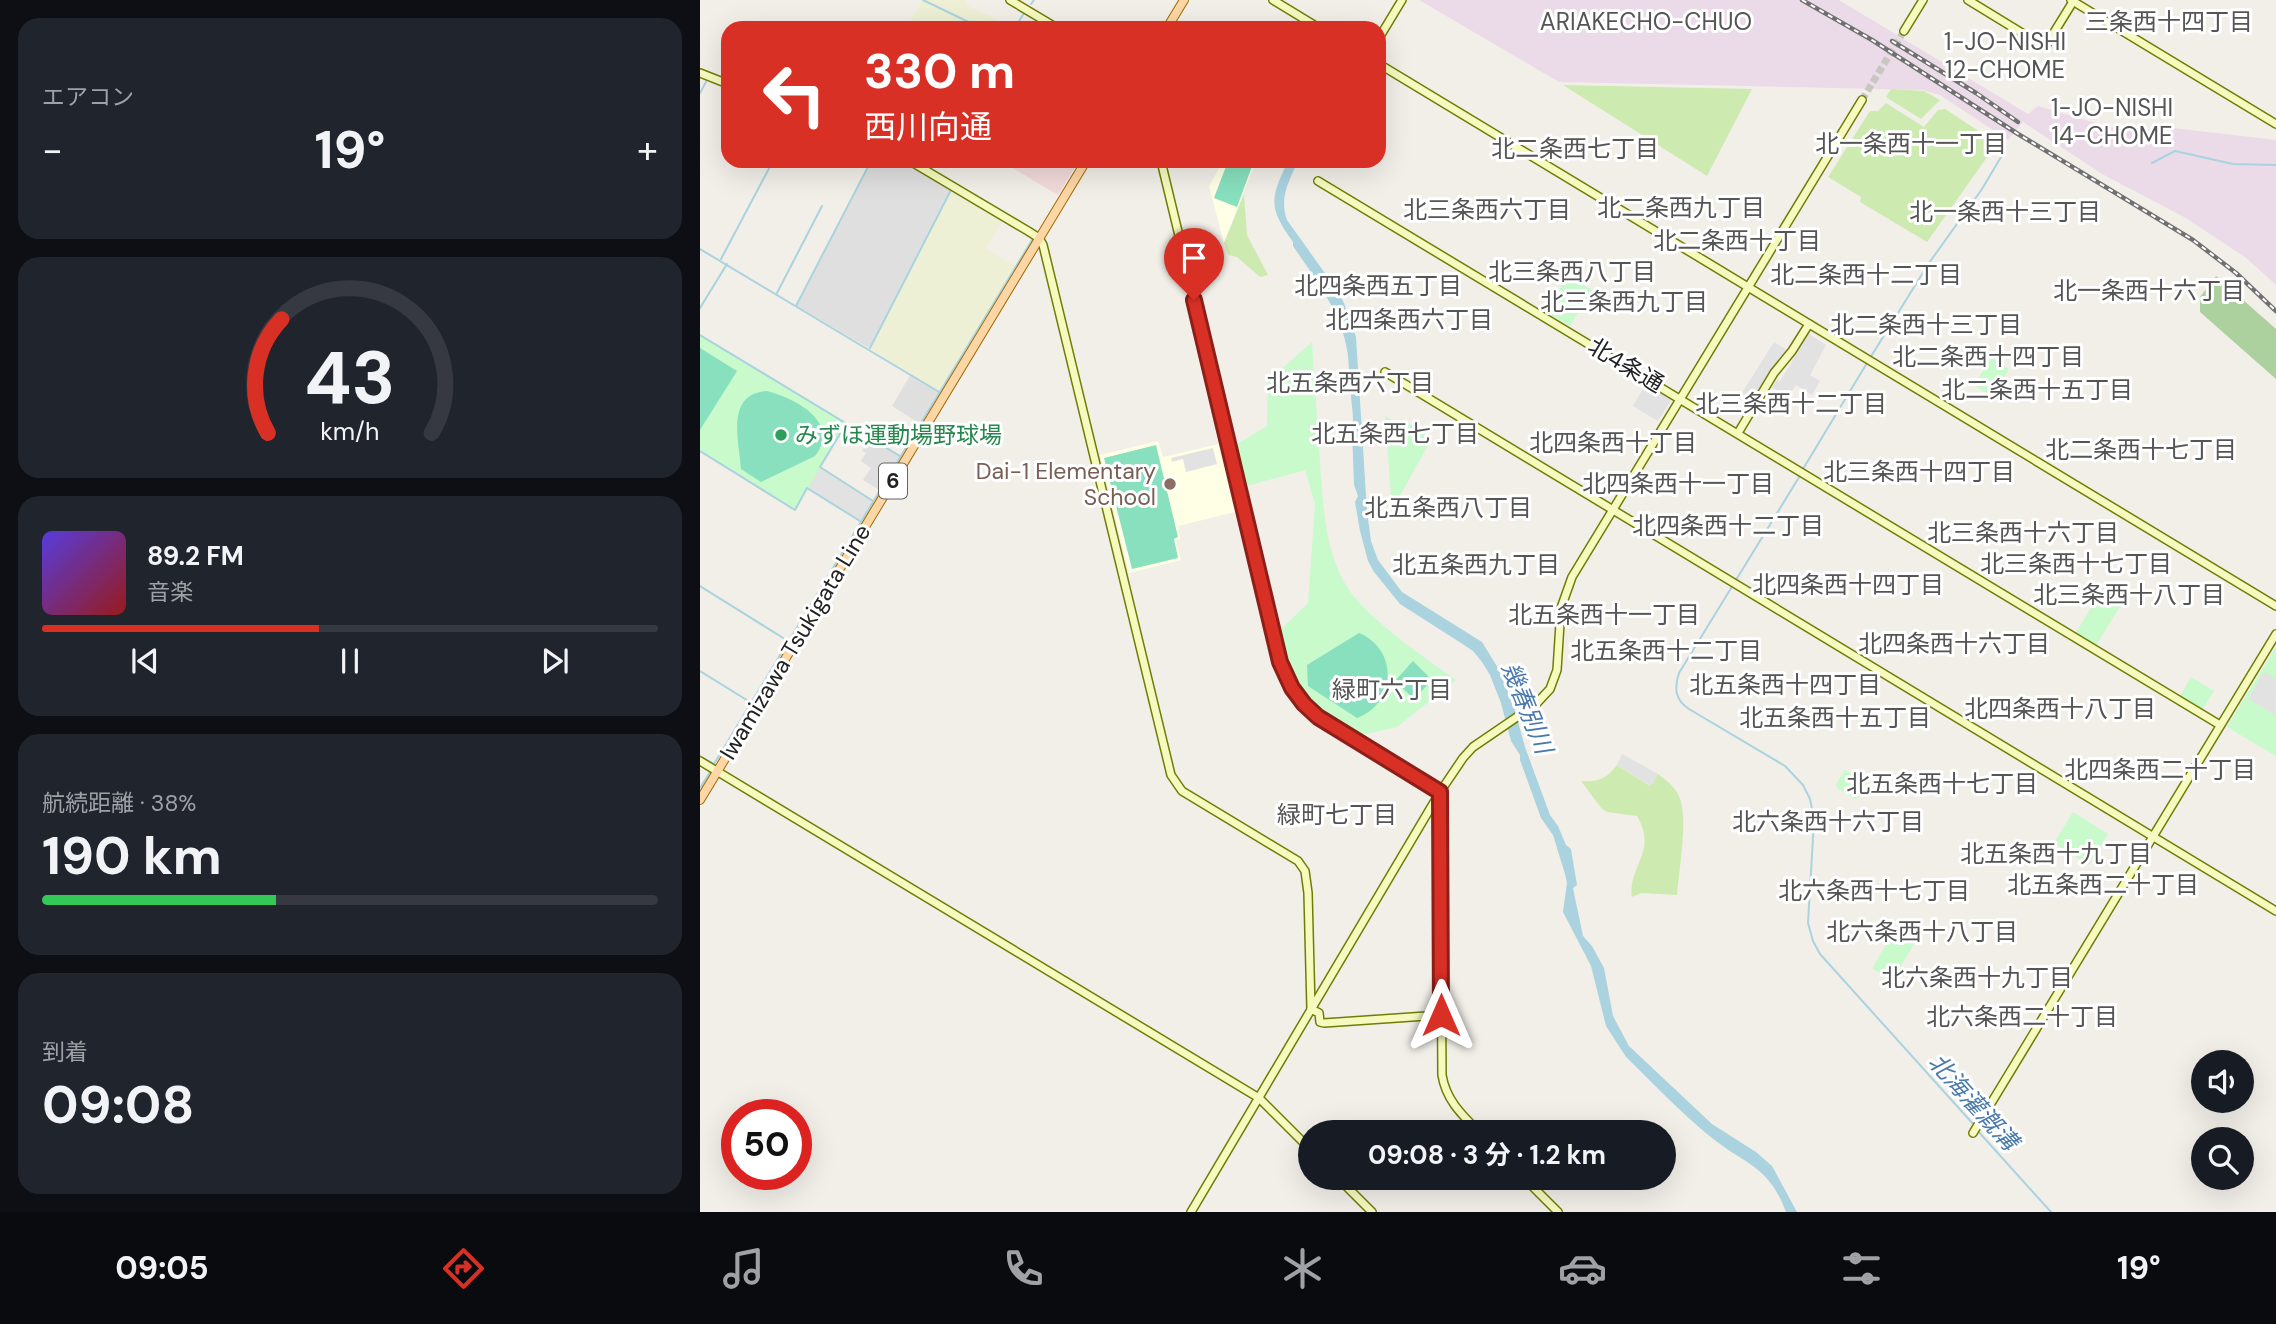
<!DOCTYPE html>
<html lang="ja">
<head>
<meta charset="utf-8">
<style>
	body { margin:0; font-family:"DM Sans","Noto Sans JP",sans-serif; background:#20242c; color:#f1f3f6; height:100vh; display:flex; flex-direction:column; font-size:26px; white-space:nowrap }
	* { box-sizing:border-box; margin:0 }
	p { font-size:23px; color:#9ea1a6 }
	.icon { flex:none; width:38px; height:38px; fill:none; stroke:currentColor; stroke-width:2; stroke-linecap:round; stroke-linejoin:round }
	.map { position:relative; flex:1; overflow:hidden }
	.panel { display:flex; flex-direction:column; gap:18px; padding:18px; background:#0d0f14; width:700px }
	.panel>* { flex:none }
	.hud { position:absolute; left:21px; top:21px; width:665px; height:147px; border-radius:21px; box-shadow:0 7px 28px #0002; background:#d93025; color:#fff; overflow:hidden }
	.fabs { position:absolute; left:1491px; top:1050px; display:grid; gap:14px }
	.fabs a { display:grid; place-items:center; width:63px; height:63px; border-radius:50%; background:#171b24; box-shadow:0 7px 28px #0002; font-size:35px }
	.speed { position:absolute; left:21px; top:1099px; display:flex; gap:14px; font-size:35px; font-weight:700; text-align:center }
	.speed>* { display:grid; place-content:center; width:91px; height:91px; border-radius:50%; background:#171b24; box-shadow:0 7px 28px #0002; line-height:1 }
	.speed .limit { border:10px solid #d22; background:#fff; color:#111 }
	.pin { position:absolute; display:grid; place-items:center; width:60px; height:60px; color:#fff; margin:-72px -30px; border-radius:50% 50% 50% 0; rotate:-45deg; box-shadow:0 0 7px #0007 }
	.pin .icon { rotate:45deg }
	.me { position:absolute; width:77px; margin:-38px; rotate:0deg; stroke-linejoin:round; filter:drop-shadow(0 0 5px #0008) }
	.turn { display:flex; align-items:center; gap:24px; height:147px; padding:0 28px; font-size:32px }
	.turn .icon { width:91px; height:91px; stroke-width:2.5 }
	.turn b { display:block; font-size:49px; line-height:60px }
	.big { font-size:52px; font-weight:700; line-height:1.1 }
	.panel .tile { flex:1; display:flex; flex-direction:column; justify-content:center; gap:10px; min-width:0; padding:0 24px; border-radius:21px; background:#20242c }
	.panel .dial { align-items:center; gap:0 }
	.dial svg { height:182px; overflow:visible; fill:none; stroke:#363941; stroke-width:7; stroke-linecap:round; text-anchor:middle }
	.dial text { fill:#f1f3f6; stroke:none }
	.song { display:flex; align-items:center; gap:21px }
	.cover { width:84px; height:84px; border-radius:10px; background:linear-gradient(135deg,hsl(250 70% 55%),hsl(0 70% 35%)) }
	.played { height:7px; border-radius:4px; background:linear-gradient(90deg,#d93025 45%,#363941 45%) }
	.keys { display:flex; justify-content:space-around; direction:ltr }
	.heat { display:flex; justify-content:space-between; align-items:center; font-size:38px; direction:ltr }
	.charge { height:10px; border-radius:5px; background:linear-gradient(90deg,#34c759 38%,#363941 0) }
	.trip { position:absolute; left:598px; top:1120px; width:378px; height:70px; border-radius:35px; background:#171b24; box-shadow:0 7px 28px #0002; font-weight:700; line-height:70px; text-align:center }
	.tab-bar { display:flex; height:112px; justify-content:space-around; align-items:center; background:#090b0e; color:#9ea1a6 }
	.tab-bar .icon { width:49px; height:49px }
	.tab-bar .selected { color:#d93025 }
	.tab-bar b { font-size:32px; color:#f1f3f6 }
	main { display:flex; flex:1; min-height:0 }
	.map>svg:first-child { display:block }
	.residential { fill:#e0dfdf }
	.commercial { fill:#f2dad9 }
	.industrial { fill:#ebdbe8 }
	.education { fill:#ffffe5 }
	.farmland { fill:#eef0d5 }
	.grass { fill:#cdebb0 }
	.forest { fill:#add19e }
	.park { fill:#c8facc }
	.pitch { fill:#88e0be }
	.parking { fill:#e2e2e2 }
	.water { fill:#aad3df }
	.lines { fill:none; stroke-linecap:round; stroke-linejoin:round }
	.stream { stroke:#aad3df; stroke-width:2 }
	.secondary-tunnel { stroke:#c8c6c1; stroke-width:7; stroke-dasharray:7 3.5; stroke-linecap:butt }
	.secondary-casing { stroke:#707d05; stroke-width:10 }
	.primary-casing { stroke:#a06b00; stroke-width:10 }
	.secondary { stroke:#f7fabf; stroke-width:7 }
	.primary { stroke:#fcd6a4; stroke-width:8 }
	.rail-casing { stroke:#707070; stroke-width:4.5 }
	.rail { stroke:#fff; stroke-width:2; stroke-dasharray:5; stroke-linecap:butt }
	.route-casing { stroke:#8d1f18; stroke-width:18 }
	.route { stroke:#d93025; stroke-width:12 }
	.leisure-dot { fill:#2e9e5b; stroke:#fff; stroke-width:2.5 }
	.education-dot { fill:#8d6e63; stroke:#fff; stroke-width:2.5 }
	.labels { text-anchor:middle; stroke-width:6; stroke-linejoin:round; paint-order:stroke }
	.shield { fill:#fff; stroke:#646464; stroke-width:2 }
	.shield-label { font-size:21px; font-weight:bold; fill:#222 }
	.street-label { font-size:23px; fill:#222; stroke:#fff }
	.leisure-label { font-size:23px; fill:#27864d; stroke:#fff; text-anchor:start }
	.education-label { font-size:23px; fill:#785e54; stroke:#fff; text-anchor:end }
	.neighbourhood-label { font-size:24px; fill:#555; stroke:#fff }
	.water-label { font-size:24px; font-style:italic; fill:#4a7aab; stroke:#fff }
</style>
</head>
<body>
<main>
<section class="panel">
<div class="tile"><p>エアコン</p>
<div class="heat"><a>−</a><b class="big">19°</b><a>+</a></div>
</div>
<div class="tile dial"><svg viewBox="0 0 100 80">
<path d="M14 69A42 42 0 1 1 86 69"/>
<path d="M14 69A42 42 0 0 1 20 19" stroke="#d93025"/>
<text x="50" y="56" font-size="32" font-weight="700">43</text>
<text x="50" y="72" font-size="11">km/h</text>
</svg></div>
<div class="tile">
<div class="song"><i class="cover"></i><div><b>89.2 FM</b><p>音楽</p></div></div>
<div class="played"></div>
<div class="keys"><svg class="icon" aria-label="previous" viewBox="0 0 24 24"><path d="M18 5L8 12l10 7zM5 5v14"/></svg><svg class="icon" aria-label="pause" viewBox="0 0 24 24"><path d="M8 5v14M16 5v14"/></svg><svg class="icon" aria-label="next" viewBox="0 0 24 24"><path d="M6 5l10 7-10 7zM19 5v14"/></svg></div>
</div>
<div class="tile"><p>航続距離 · 38%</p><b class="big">190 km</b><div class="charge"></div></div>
<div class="tile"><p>到着</p><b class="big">09:08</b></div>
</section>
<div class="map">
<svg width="1576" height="1212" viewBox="0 0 1576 1212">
	<rect width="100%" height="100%" fill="#f2efe9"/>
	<!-- residential -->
	<g class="residential">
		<path d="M 171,161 L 207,161 L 251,189 L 169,348 L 97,306 Z"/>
		<path d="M 211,374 L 239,391 L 220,424 L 192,406 Z"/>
		<path d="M 169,438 L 200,456 L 179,490 L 163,480 L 171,468 L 161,461 L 166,453 L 162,451 Z"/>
	</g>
	<!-- commercial -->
	<path class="commercial" d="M 305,161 L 379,161 L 358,195 L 304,163 Z"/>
	<!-- industrial -->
	<path class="industrial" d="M 719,0 L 1139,0 L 1328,114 L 1338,106 L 1420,130 L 1473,128 L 1576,140 L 1576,285 L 1545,257 L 1484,217 L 1402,174 L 1323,122 L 1308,140 L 1240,95 L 1223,90 L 859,82 Z"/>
	<!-- education -->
	<g class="education">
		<path d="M 523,161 L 556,161 L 524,243 L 509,186 Z"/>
		<path d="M 458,441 L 463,457 L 523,443 L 539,511 L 478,526 L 480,539 L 476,540 L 481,560 L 429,573 L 400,455 Z"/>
	</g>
	<!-- farmland -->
	<g class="farmland">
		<path d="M 223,0 L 266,0 L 265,4 L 313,28 L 206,28 Z"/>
		<path d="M 251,189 L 303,220 L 286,248 L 315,266 L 239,391 L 169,348 Z"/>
	</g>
	<!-- grass -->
	<g class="grass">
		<path d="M 863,85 L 1052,89 L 1007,176 Z"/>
		<path d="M 1191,89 L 1224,91 L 1240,100 L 1221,119 L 1186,97 Z"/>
		<path d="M 1186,103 L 1224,127 L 1238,110 L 1245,109 L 1297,143 L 1227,242 L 1160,202 L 1161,197 L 1128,177 L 1170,111 L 1178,111 Z"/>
		<path d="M 544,194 L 547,235 L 568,275 L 560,277 L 537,257 L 528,255 L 524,243 Z"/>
		<path d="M 917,765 L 950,786 L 958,774 C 967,781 976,787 980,799 C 988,820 979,871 977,895 L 941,893 L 932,897 C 928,866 958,852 937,816 L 907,812 L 902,809 L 881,781 C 899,782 906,779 917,765 Z"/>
	</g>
	<!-- forest -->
	<path class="forest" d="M 1516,276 L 1576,329 L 1576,379 L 1500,312 L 1500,297 Z"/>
	<!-- park -->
	<g class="park">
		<path d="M 867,276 L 892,290 L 870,326 L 846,312 Z"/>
		<path d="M 0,335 L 146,424 L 120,468 L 173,501 L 161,521 L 108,488 L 95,509 L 0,450 Z"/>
		<path d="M 612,342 C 614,377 617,413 619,449 C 623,495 622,550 649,590 C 671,621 725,658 756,680 L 697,727 L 652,737 L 616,713 L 589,681 L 575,635 L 608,603 L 615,504 L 605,470 L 547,486 L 537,444 L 567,426 L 568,381 Z"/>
		<path d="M 1292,357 L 1309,369 L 1292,397 L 1274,385 Z"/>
		<path d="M 685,416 L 698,423 L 702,419 L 732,438 L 692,510 Z"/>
		<path d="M 1404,587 L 1424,600 L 1395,647 L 1375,634 Z"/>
		<path d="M 1576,647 L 1576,756 L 1527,727 Z"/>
		<path d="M 1491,677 L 1514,691 L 1502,710 L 1480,696 Z"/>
		<path d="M 1145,770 L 1167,783 L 1159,798 L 1155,799 L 1137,788 L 1136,784 Z"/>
		<path d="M 1373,812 L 1408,834 L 1389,865 L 1354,843 Z"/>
		<path d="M 1201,923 L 1219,936 L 1192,981 L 1172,968 L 1198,925 Z"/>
	</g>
	<!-- pitch -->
	<g class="pitch">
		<path d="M 528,161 L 554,161 L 537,207 L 514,198 Z"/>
		<path d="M 0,348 L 37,371 L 0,430 Z"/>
		<path d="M 67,391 C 94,398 142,422 115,456 L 61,482 L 41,469 C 39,440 25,394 67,391 Z"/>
		<path d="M 456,445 L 478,537 L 474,539 L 478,558 L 432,569 L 404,458 Z"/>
		<path d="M 659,633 C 698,649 697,703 657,718 L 608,686 L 607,665 Z"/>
		<path d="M 713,661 L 732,680 L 714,699 L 695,681 Z"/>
	</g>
	<!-- parking -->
	<g class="parking">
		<path d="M 1109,334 L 1126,345 L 1110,375 L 1120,381 L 1112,395 L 1096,385 L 1090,394 L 1085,390 L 1082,394 L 1072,387 L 1077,380 L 1080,381 Z"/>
		<path d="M 1074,342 L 1087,350 L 1053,404 L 1040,396 Z"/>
		<path d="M 947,382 L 973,397 L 958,421 L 933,406 Z"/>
		<path d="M 513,448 L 517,464 L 486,472 L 483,459 L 472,462 L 471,458 Z"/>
		<path d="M 120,468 L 173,501 L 161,521 L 108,488 Z"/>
		<path d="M 1564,672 L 1576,679 L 1575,715 L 1548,699 Z"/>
		<path d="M 922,754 L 958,774 L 951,786 L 917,765 Z"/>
	</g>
	<!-- water -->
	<path class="water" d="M 588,161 L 598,161 C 589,181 579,198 587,220 L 637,290 L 644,303 L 656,337 L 667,511 L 671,541 L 678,560 L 702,592 L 782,642 L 798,668 L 813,704 L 825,747 L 850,815 L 858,826 L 866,845 L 871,849 L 877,885 L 873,888 L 883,936 L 892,946 L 904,968 L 913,1016 L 929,1046 L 1012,1124 L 1056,1152 L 1072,1166 L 1097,1212 L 1086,1212 C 1069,1166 1046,1165 1012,1138 C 982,1114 954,1084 926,1057 L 906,1026 L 891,966 L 863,912 L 867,883 L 865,874 L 853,835 L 841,818 L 820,760 L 820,755 L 811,741 L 801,703 L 790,675 L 782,662 L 773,651 L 761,643 L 700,604 L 674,572 L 668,561 L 660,531 L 655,502 L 658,496 L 654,485 L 652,429 C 655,415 650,402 651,389 L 648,386 C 655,330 623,290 593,246 L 593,242 C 568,207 570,199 588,161 Z"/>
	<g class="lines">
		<!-- stream -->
		<g class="stream">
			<path d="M 223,0 L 281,28"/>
			<path d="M 331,4 L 334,0"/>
			<path d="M 315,28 L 324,13"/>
			<path d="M 0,93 L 7,80"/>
			<path d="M 1452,163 L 1475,151 L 1533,164 L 1576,165"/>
			<path d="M 229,165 L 232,161"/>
			<path d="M 0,249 L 239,392"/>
			<path d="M 21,259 L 73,161"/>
			<path d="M 77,293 L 122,206"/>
			<path d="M 96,306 L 171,161"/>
			<path d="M 0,308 L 27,264"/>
			<path d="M 0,335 L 200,456"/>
			<path d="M 170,348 L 251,190"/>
			<path d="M 1170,358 L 1229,263 L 1282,189 L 1304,152 L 1300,150"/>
			<path d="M 146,424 L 120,467 L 173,501"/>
			<path d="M 0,451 L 95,510 L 107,488 L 160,521"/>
			<path d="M 1103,469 L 1167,363"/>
			<path d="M 1036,580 L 1101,474"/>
			<path d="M 1033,585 L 979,673 C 974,688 975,700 989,709 L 1085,766 L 1103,785 L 1110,799 L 1114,820 L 1108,923 L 1113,941 L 1120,954 L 1274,1125"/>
			<path d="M 0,586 L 88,641"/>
			<path d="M 0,671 L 50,702"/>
			<path d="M 0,756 L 14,764 L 332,240"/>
			<path d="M 0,788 L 10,772"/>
			<path d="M 1277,1130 L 1351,1212"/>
		</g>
		<!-- secondary-tunnel -->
		<path class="secondary-tunnel" d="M 1162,100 L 1204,31"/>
		<!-- secondary casing -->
		<g class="secondary-casing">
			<g id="secondary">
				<path d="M 310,0 L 357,28"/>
				<path d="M 573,0 L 619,28"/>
				<path d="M 1268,0 L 1345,47 L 1374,0"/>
				<path d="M 1371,0 L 1576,124"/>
				<path d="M 1204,31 L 1223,0"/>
				<path d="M 679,38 L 702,0"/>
				<path d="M 679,64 L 1576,606"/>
				<path d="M 0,73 L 28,84"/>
				<path d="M 210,161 L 328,231 L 339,238 L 343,245 L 471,775 L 482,791 L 598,861 L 605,871 L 608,893 L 611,1009 L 619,1013 L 620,1022 L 624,1023 L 741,1015"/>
				<path d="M 461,161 L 585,675 L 599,698 L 618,717 L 740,792 L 491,1212"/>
				<path d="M 618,181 L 1520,725"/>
				<path d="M 685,372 L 1576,911"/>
				<path d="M 1038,433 L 1074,373 L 1092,351 L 1109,324"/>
				<path d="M 0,761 L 559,1098 L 611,1150"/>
				<path d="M 779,1132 C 762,1115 746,1100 742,1075 L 740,792 L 763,758 L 773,747 L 836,704 L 850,689 L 857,670 L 861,608 L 872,577 L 1162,100"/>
				<path d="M 1273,1133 L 1576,634"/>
				<path d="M 638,1178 L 672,1212"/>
				<path d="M 824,1178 L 858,1212"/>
			</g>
		</g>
		<!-- primary casing -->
		<g class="primary-casing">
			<g id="primary">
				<path d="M 467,28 L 484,0"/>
				<path d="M 0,800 L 386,161"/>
			</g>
		</g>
		<!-- secondary -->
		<use href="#secondary" class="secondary"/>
		<!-- primary -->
		<use href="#primary" class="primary"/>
		<!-- rail casing -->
		<g class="rail-casing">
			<g id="rail">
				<path d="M 1102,0 L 1172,40 L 1318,134 L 1493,240 L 1536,273 L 1576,311"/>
				<path d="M 1192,41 L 1276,93 L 1318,122"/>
			</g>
		</g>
		<!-- rail -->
		<use href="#rail" class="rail"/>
	</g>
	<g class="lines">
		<!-- route casing -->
		<g class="route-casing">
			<path id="route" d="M 494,300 L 580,662 L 592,688 L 604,704 L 618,717 L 740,792 L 741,1015"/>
		</g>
		<!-- route -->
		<use href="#route" class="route"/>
	</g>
	<!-- markers -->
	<circle class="leisure-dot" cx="81" cy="435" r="7"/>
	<circle class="education-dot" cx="470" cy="484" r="7"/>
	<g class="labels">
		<!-- shield labels -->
		<rect class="shield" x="179" y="463.5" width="28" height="35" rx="5"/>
		<g class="shield-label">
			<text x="193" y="488">6</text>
		</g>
		<!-- street labels -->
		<g class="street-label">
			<text transform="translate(926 365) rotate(31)" y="8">北4条通</text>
			<text transform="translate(95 642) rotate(-59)" y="8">Iwamizawa Tsukigata Line</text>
		</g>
		<!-- leisure labels -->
		<g class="leisure-label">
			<text x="95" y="443">みずほ運動場野球場</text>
		</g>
		<!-- education labels -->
		<g class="education-label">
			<text x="456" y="479">Dai-1 Elementary<tspan x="456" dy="26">School</tspan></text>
		</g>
		<!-- neighbourhood labels -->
		<g class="neighbourhood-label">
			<text x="946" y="30">ARIAKECHO-CHUO</text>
			<text x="1469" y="30">三条西十四丁目</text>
			<text x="1305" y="50">1-JO-NISHI<tspan x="1305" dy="28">12-CHOME</tspan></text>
			<text x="1412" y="116">1-JO-NISHI<tspan x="1412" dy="28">14-CHOME</tspan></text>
			<text x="1211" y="152">北一条西十一丁目</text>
			<text x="875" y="157">北二条西七丁目</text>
			<text x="981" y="216">北二条西九丁目</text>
			<text x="787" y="218">北三条西六丁目</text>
			<text x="1305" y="220">北一条西十三丁目</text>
			<text x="1037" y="249">北二条西十丁目</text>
			<text x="872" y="280">北三条西八丁目</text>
			<text x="1166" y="283">北二条西十二丁目</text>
			<text x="678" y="294">北四条西五丁目</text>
			<text x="1449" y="299">北一条西十六丁目</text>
			<text x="924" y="310">北三条西九丁目</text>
			<text x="709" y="328">北四条西六丁目</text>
			<text x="1226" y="333">北二条西十三丁目</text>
			<text x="1288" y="365">北二条西十四丁目</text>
			<text x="650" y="391">北五条西六丁目</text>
			<text x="1337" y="398">北二条西十五丁目</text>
			<text x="1091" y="412">北三条西十二丁目</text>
			<text x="695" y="442">北五条西七丁目</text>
			<text x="913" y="451">北四条西十丁目</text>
			<text x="1441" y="458">北二条西十七丁目</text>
			<text x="1219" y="480">北三条西十四丁目</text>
			<text x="978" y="492">北四条西十一丁目</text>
			<text x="748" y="516">北五条西八丁目</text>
			<text x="1028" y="534">北四条西十二丁目</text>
			<text x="1323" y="541">北三条西十六丁目</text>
			<text x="1376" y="572">北三条西十七丁目</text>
			<text x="776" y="573">北五条西九丁目</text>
			<text x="1148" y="593">北四条西十四丁目</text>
			<text x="1429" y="603">北三条西十八丁目</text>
			<text x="904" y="623">北五条西十一丁目</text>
			<text x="1254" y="652">北四条西十六丁目</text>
			<text x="966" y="659">北五条西十二丁目</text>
			<text x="1085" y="693">北五条西十四丁目</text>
			<text x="692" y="698">緑町六丁目</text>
			<text x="1360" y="717">北四条西十八丁目</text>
			<text x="1135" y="726">北五条西十五丁目</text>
			<text x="1460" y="778">北四条西二十丁目</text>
			<text x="1242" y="792">北五条西十七丁目</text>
			<text x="637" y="823">緑町七丁目</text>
			<text x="1128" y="830">北六条西十六丁目</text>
			<text x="1356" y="862">北五条西十九丁目</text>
			<text x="1403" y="893">北五条西二十丁目</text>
			<text x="1174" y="899">北六条西十七丁目</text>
			<text x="1222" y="940">北六条西十八丁目</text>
			<text x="1277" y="986">北六条西十九丁目</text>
			<text x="1322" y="1025">北六条西二十丁目</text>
		</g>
		<!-- water labels -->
		<g class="water-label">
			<text transform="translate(827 708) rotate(68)" y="8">幾春別川</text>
			<text transform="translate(1273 1102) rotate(48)" y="8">北海灌漑溝</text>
		</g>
	</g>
</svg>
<div class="fabs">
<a><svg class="icon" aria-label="sound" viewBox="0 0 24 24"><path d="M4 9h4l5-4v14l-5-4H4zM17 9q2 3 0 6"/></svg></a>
<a><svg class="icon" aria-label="search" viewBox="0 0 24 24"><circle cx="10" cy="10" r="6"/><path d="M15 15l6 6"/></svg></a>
</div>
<div class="speed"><div class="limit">50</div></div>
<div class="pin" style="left:494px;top:300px;background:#d93025"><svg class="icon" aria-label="arrive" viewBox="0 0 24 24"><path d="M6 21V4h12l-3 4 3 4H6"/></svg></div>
<svg class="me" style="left:741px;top:1015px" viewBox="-20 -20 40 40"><path d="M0-17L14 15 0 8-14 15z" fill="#d93025" stroke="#fff" stroke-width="4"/></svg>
<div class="trip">09:08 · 3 分 · 1.2 km</div>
<div class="hud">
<div class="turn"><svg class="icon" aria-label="left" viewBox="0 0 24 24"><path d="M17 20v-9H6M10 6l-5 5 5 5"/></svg><div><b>330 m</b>西川向通</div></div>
</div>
</div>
</main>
<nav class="tab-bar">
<b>09:05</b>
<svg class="icon selected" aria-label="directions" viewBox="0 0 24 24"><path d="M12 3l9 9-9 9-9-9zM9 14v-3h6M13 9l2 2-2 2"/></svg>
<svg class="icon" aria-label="music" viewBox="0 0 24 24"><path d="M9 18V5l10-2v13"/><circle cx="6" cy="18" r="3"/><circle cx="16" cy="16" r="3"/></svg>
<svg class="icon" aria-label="phone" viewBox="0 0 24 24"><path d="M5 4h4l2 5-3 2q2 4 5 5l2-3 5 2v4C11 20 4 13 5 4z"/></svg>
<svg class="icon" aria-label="climate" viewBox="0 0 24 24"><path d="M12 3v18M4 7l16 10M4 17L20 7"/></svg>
<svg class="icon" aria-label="car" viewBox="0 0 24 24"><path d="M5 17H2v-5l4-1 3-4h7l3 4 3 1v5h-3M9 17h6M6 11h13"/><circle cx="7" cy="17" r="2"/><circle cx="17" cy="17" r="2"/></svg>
<svg class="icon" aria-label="filters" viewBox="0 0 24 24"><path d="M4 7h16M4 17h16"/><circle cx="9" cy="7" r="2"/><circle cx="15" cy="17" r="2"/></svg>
<b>19°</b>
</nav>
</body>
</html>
